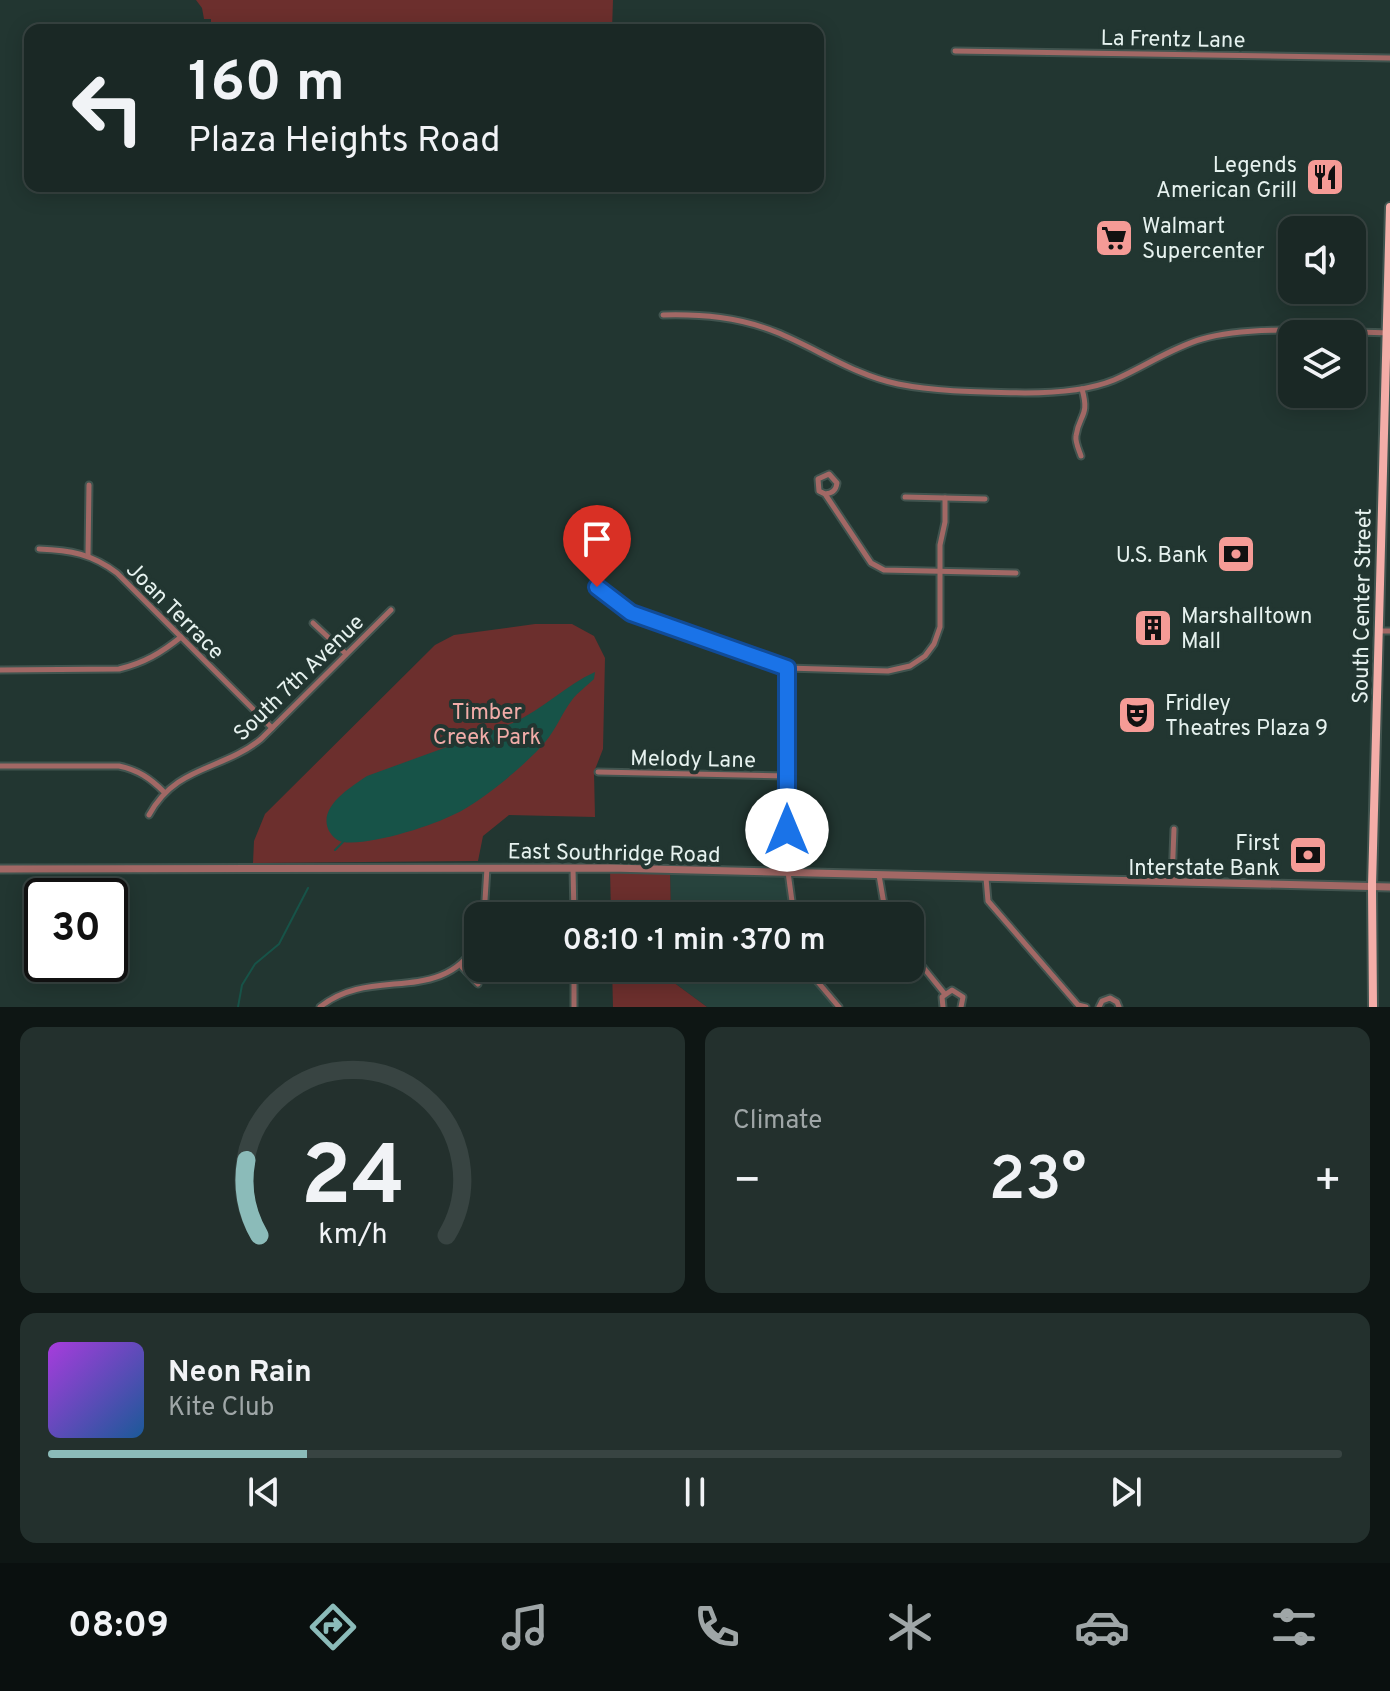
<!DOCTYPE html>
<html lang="en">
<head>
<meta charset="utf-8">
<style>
	body { margin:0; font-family:Overpass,sans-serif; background:#23302d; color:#f1f3f6; height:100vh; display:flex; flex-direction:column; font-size:30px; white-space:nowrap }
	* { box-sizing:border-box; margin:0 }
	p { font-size:26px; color:#9fa6a7 }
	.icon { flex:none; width:44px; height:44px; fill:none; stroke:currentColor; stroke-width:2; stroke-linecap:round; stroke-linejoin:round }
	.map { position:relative; height:1007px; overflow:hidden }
	.panel { display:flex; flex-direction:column; gap:20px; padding:20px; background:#0e1614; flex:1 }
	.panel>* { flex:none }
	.top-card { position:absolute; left:24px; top:24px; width:800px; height:168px; border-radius:16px; box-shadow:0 4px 20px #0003,0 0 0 2px #384442; background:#1a2825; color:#f1f3f6; overflow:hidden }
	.fabs { position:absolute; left:1278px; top:216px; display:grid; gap:16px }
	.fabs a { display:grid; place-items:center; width:88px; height:88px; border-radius:16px; background:#1a2825; box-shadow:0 4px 20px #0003,0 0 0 2px #384442; font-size:40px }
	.speed { position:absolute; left:24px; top:878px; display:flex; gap:16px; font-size:40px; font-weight:700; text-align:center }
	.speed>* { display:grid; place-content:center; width:104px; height:104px; border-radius:50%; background:#1a2825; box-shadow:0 4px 20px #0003,0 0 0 2px #384442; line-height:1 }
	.speed .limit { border:4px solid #111; border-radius:12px; background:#fff; color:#111 }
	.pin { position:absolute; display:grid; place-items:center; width:68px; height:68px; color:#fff; margin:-82px -34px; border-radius:50% 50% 50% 0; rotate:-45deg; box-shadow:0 0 8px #0007 }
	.pin .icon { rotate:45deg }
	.me { position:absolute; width:88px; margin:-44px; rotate:0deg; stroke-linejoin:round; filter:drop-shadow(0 0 6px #0008) }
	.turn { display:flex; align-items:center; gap:28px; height:168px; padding:0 32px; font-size:36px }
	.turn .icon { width:104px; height:104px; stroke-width:2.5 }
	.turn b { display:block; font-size:56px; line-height:68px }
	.big { font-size:60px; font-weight:600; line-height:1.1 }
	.panel .widget { flex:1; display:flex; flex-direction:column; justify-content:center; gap:12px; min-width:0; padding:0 28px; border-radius:16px; background:#23302d }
	.panel .dial { align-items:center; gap:0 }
	.dial svg { height:208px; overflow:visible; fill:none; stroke:#384442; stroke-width:7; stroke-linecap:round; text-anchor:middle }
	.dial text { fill:#f1f3f6; stroke:none }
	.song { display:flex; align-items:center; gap:24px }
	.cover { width:96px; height:96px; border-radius:12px; background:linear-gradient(135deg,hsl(280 70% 55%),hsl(210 70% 35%)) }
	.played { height:8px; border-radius:4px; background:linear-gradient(90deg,#8bbbb9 20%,#384442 20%) }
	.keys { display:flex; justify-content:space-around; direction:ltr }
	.heat { display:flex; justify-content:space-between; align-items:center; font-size:44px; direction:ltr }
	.panel .tiles { flex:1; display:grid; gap:20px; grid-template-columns:1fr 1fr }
	.widget:last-child { grid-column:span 2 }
	.trip { position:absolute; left:464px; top:902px; width:460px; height:80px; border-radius:16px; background:#1a2825; box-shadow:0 4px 20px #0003,0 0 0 2px #384442; font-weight:600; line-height:80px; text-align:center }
	.tab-bar { display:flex; height:128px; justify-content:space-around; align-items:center; background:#0a100f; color:#9fa6a7 }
	.tab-bar .icon { width:56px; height:56px }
	.tab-bar .selected { color:#8bbbb9 }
	.tab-bar b { font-size:36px; color:#f1f3f6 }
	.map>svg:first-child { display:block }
	.built { fill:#27433d }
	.green { fill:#6c2f2d }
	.water { fill:#175348 }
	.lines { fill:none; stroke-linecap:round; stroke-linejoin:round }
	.stream { stroke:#175348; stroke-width:2 }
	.minor-casing { stroke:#41544f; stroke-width:9 }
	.tertiary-casing { stroke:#41544f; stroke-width:11 }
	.primary-casing { stroke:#41544f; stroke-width:12 }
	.minor { stroke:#a26865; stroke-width:5 }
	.tertiary { stroke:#a26865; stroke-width:7 }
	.primary { stroke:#f4ada8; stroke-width:8 }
	.route-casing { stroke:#114b97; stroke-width:20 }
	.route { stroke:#1a73e8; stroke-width:14 }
	.labels { text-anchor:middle; stroke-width:8; stroke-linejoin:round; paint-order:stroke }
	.street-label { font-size:22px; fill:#e6f2ef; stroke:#223631 }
	.poi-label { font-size:22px; fill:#e6f2ef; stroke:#223631; text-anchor:end }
	.park-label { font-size:22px; fill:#f1aca8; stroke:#223631 }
</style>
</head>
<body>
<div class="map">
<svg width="1390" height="1007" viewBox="0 0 1390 1007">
	<rect width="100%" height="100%" fill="#223631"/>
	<!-- built -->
	<g class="built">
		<path d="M 670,870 L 788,872 L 794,916 L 671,916 Z"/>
		<path d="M 673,968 L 806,968 L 839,1007 L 707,1007 L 673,982 Z"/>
	</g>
	<!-- green -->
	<g class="green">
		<path d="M 196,0 L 613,0 L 612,30 L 440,30 L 211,23 L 211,19 L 204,19 L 202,8 Z"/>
		<path d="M 535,624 L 572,624 L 594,636 L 605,658 L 603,749 L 594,772 L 595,817 L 509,815 L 483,836 L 478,861 L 253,863 L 254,841 L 265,814 L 435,645 L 454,635 Z"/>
		<path d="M 610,868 L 670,870 L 671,916 L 611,916 Z"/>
		<path d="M 612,968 L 673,968 L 673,982 L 707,1007 L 613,1007 Z"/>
	</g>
	<!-- water -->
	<path class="water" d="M 595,672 L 594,679 C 587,686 578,692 572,700 C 562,713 556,729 546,741 C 527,764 481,802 455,814 C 432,826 369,846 343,842 C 337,841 332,836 329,831 C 317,807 351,787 367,776 L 513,723 C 543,709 566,685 595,672 Z"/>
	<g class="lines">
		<!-- stream -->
		<g class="stream">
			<path d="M 335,850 L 343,842"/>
			<path d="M 238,1007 L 242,985 L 255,964 L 279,944 L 308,888"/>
		</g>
		<!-- minor casing -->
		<g class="minor-casing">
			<g id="minor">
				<path d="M 955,51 L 1390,58"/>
				<path d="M 663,315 C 702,314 739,317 776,332 C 816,348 854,375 898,384 C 938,392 984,392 1025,393 C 1054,393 1087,391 1114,380 C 1144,367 1171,348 1202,339 C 1251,324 1336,332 1389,333"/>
				<path d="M 1081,456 C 1079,450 1075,442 1076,436 C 1079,414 1090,417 1082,389"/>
				<path d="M 825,494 C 833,493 836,490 837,483 L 829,474 L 818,479 L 819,491 L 825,494 L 871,563 L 884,570 L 1016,573"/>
				<path d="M 905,497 L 985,499"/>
				<path d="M 39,549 C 70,550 92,554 117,573 L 272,728"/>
				<path d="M 88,555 L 89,485"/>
				<path d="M 597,587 L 631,613 L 787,668 L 888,671 L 910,666 L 925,656 L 934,644 L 940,627 L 940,545 L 945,522 L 945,498"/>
				<path d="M 313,623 L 346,654"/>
				<path d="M 1379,631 L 1390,631"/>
				<path d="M 787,668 L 788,872 L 794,916"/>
				<path d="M 0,670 L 119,669 C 144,663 161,653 181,637"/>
				<path d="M 0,766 L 119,766 C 138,770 150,778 164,792"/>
				<path d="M 598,772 L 787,776"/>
				<path d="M 149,815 C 176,765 222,771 261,739 L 391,610"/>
				<path d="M 573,868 L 574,916"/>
				<path d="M 879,875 L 886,916"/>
				<path d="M 986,878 L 988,901 L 1078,1005 L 1086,1007"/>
				<path d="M 1172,880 L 1174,829"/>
				<path d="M 484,916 L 487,868"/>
				<path d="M 910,951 L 944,993"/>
				<path d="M 462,967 L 478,984"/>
				<path d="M 574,968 L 574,1007"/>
				<path d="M 806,968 L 839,1007"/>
				<path d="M 320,1007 C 372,965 441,1007 478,942"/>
				<path d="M 943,1007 L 942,997 L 952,990 L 963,997 L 961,1007"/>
				<path d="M 1099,1007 L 1102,1001 L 1110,998 L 1117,1002 L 1119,1007"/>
			</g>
		</g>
		<!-- tertiary casing -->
		<g class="tertiary-casing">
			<path id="tertiary" d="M 0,869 L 610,868 L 1390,887"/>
		</g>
		<!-- primary casing -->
		<g class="primary-casing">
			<path id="primary" d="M 1373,1007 L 1372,886 L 1390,207"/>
		</g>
		<!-- minor -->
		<use href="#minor" class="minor"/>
		<!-- tertiary -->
		<use href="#tertiary" class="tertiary"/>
		<!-- primary -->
		<use href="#primary" class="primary"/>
	</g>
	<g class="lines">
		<!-- route casing -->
		<g class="route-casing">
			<path id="route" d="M 597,587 L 631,613 L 787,668 L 787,830"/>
		</g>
		<!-- route -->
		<use href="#route" class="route"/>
	</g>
	<!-- icons -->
	<defs>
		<g id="restaurant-square" transform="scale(2)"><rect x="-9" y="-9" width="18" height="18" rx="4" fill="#f59b96" stroke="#223631"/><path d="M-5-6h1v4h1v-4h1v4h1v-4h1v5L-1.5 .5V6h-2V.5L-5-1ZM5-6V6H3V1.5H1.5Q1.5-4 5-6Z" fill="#111"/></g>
		<g id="supermarket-square" transform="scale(2)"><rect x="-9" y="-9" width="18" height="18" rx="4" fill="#f59b96" stroke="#223631"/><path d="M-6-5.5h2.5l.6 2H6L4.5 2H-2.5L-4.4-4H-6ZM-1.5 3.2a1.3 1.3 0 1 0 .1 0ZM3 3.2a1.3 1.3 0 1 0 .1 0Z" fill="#111"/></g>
		<g id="bank-square" transform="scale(2)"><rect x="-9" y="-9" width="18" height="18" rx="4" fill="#f59b96" stroke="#223631"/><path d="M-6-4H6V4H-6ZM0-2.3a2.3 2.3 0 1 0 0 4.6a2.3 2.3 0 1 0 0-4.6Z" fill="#111"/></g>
		<g id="building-square" transform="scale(2)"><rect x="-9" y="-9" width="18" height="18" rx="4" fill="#f59b96" stroke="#223631"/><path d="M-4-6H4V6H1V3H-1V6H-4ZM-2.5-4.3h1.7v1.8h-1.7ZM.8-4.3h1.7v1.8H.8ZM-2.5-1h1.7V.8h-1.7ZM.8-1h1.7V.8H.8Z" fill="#111"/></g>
		<g id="theatre-square" transform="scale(2)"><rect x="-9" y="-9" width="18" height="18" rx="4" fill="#f59b96" stroke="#223631"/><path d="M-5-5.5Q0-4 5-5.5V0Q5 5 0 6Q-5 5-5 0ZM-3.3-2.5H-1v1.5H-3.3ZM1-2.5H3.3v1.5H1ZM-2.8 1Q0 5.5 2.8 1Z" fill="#111"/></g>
	</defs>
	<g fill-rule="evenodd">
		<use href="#restaurant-square" x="1325" y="177"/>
		<use href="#supermarket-square" x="1114" y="238"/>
		<use href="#bank-square" x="1236" y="554"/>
		<use href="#building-square" x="1153" y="628"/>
		<use href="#theatre-square" x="1137" y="715"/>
		<use href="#bank-square" x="1308" y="855"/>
	</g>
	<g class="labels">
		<!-- street labels -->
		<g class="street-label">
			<text transform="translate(1173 38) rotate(1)" y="8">La Frentz Lane</text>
			<text transform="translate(1361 606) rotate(-89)" y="8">South Center Street</text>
			<text transform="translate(176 610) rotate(45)" y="8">Joan Terrace</text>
			<text transform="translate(298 677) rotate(-44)" y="8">South 7th Avenue</text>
			<text transform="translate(693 758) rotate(1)" y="8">Melody Lane</text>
			<text transform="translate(614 852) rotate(1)" y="8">East Southridge Road</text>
		</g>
		<!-- poi labels -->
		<g class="poi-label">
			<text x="1297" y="172">Legends<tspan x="1297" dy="25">American Grill</tspan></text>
			<text x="1142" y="233" text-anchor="start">Walmart<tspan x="1142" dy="25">Supercenter</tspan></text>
			<text x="1208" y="562">U.S. Bank</text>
			<text x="1181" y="623" text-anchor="start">Marshalltown<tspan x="1181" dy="25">Mall</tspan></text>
			<text x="1165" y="710" text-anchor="start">Fridley<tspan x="1165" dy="25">Theatres Plaza 9</tspan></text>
			<text x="1280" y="850">First<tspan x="1280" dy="25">Interstate Bank</tspan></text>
		</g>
		<!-- park labels -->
		<g class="park-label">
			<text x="487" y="719">Timber<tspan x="487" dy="25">Creek Park</tspan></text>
		</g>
	</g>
</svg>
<div class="fabs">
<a><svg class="icon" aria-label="sound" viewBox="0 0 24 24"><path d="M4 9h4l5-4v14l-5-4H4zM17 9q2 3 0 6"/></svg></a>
<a><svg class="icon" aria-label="layers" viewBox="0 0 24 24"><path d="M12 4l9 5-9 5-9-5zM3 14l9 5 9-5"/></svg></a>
</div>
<div class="speed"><div class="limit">30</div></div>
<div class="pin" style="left:597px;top:587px;background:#d93025"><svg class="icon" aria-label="arrive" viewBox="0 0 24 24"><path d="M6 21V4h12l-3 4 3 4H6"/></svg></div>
<svg class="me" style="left:787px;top:830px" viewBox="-20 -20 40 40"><circle r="19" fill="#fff"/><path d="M0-13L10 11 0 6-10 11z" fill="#1a73e8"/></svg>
<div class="trip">08:10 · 1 min · 370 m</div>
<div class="top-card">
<div class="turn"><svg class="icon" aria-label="left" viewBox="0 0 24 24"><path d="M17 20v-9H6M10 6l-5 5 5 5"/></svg><div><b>160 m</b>Plaza Heights Road</div></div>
</div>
</div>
<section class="panel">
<div class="tiles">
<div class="widget dial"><svg viewBox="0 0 100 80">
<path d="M14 69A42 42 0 1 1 86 69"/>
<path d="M14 69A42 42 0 0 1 9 40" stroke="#8bbbb9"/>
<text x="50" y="56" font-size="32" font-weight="700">24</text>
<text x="50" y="72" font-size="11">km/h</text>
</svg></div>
<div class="widget"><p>Climate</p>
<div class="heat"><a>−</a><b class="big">23°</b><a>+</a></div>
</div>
<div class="widget">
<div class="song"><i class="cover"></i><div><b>Neon Rain</b><p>Kite Club</p></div></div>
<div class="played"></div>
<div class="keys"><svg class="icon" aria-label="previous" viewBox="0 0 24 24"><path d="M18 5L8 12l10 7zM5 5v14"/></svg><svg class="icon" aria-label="pause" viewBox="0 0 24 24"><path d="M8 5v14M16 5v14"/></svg><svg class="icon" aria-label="next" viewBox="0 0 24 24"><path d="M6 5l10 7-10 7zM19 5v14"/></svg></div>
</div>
</div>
</section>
<nav class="tab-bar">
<b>08:09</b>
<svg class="icon selected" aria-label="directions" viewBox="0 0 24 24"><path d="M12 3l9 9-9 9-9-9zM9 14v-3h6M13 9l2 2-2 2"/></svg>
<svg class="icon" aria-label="music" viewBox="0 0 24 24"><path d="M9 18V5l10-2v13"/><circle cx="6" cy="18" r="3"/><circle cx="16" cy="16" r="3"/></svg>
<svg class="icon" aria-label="phone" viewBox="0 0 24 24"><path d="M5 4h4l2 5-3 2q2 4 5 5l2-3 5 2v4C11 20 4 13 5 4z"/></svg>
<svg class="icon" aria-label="climate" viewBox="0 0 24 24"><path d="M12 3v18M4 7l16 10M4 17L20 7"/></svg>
<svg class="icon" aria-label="car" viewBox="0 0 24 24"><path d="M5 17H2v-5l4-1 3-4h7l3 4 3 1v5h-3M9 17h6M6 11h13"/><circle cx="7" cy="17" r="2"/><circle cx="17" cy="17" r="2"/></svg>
<svg class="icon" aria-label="filters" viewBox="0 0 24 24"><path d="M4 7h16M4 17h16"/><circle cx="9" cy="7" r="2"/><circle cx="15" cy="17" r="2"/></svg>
</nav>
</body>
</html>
